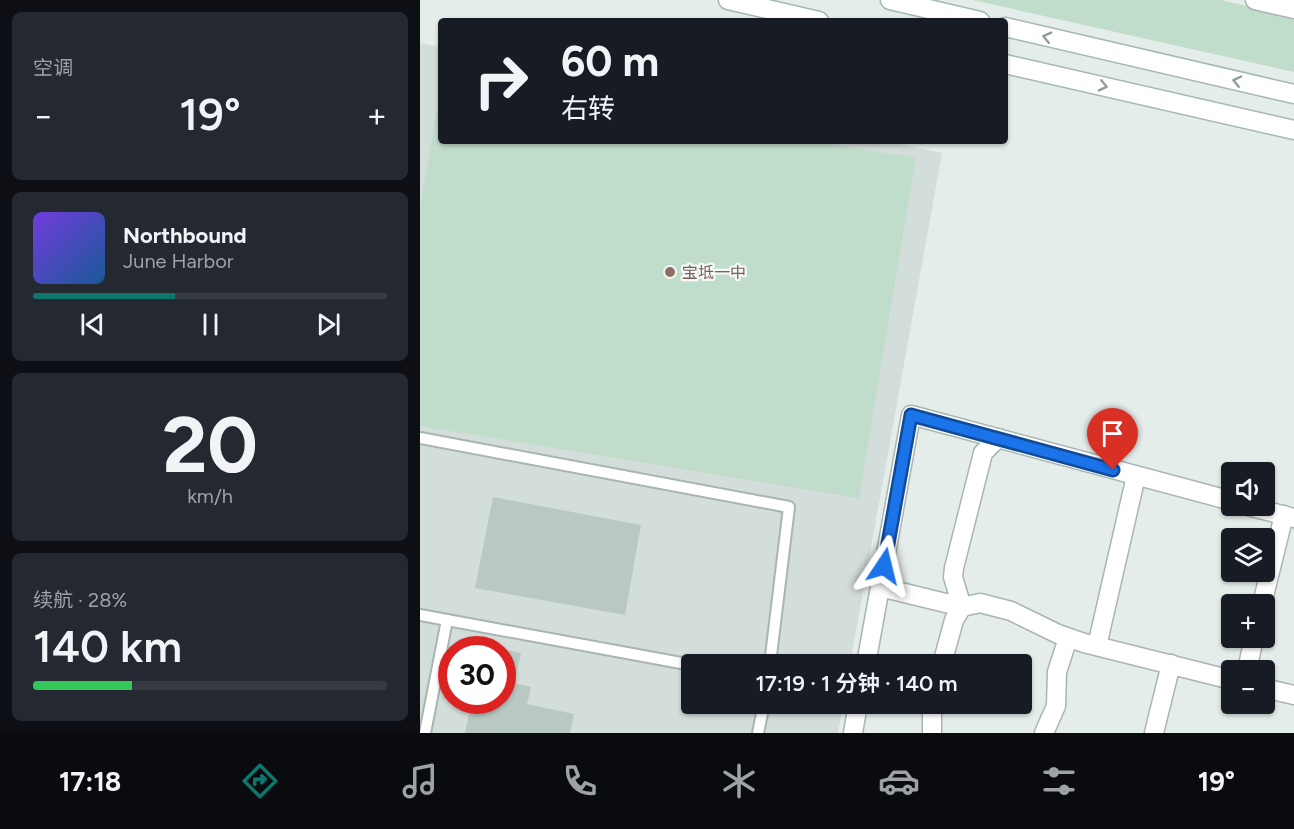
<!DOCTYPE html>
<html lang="zh">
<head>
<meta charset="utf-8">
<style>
	body { margin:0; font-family:Figtree,"Noto Sans SC",sans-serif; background:#242831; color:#f1f3f6; height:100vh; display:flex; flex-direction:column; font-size:22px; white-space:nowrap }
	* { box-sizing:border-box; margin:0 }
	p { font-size:20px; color:#9ea1a6 }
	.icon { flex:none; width:33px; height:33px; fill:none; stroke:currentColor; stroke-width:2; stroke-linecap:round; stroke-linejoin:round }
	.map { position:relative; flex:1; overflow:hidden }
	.panel { display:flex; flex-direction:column; gap:12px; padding:12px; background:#0d0f14; width:420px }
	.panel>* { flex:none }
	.hud { position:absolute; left:18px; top:18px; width:570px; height:126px; border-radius:6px; box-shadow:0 2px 4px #0004; background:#171b24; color:#f1f3f6; overflow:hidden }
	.tools { position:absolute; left:801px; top:462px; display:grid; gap:12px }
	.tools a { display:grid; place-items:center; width:54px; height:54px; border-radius:6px; background:#171b24; box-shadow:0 2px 4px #0004; font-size:30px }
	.speed { position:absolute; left:18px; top:636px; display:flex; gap:12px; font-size:30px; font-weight:700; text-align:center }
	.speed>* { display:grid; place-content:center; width:78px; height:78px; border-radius:50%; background:#171b24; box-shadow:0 2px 4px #0004; line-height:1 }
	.speed .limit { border:9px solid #d22; background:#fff; color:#111 }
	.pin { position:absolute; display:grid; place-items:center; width:51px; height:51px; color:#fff; margin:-62px -26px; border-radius:50% 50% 50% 0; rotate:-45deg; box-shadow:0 0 6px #0007 }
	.pin .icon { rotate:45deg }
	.me { position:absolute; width:66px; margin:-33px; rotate:10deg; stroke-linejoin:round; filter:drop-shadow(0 0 4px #0008) }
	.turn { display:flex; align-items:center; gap:21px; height:126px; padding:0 24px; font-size:27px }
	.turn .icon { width:78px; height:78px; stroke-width:2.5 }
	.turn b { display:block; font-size:42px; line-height:51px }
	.big { font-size:45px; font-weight:600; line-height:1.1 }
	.panel .widget { flex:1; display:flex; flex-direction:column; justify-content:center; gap:9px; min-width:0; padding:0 21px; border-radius:9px; background:#242831 }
	.panel .dial { align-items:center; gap:0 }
	.dial b { font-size:78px; line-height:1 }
	.song { display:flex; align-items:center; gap:18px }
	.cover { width:72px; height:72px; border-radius:9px; background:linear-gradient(135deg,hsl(260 70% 55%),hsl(210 70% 35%)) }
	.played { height:6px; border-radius:3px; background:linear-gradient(90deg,#0f766e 40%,#363941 40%) }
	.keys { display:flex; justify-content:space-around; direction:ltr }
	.heat { display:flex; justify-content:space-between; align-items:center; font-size:33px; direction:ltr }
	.charge { height:9px; border-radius:4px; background:linear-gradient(90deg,#34c759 28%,#363941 0) }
	.trip { position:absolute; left:261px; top:654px; width:351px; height:60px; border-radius:6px; background:#171b24; box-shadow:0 2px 4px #0004; font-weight:600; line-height:60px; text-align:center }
	.tab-bar { display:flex; height:96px; justify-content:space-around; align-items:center; background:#090b0e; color:#9ea1a6 }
	.tab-bar .icon { width:42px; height:42px }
	.tab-bar .selected { color:#0f766e }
	.tab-bar b { font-size:27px; color:#f1f3f6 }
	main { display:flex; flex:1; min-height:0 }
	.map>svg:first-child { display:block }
	.built { fill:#d3ddd9; fill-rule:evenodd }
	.green { fill:#c0dcca }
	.building { fill:#bac8c4 }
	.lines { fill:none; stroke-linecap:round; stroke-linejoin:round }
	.service-casing { stroke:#a8b5b2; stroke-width:14 }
	.minor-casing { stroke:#a8b5b2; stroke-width:21 }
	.secondary-casing { stroke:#a4b8b3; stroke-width:21 }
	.service { stroke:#fff; stroke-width:10 }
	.minor { stroke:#fff; stroke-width:18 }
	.secondary { stroke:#fff; stroke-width:18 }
	.oneway { stroke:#929e9c }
	.route-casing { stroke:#114b97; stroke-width:15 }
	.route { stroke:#1a73e8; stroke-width:10 }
	.education-dot { fill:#8d6e63; stroke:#f5faf8; stroke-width:2 }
	.labels { text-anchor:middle; stroke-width:4.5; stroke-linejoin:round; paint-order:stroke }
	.education-label { font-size:16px; fill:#785e54; stroke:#f5faf8; text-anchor:start }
</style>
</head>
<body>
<main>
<section class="panel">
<div class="widget"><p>空调</p>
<div class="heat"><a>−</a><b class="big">19°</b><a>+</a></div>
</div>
<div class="widget">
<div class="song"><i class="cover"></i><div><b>Northbound</b><p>June Harbor</p></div></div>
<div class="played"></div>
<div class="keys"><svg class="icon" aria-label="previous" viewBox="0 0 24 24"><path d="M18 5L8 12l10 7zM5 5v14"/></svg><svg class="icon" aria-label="pause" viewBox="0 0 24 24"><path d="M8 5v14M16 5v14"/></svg><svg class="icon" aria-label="next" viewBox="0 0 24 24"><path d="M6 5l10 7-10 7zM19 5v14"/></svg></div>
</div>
<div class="widget dial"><b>20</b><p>km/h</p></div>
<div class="widget"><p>续航 · 28%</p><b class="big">140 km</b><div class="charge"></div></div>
</section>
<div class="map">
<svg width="874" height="733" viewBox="0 0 874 733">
	<rect width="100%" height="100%" fill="#e5edea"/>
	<!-- built -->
	<path class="built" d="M 0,43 L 21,47 L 21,141 L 464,141 L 522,153 L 430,664 L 272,664 L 272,704 L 423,704 L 418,733 L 0,733 ZM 32,650 L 82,650 L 82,700 L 32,700 Z"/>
	<!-- green -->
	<g class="green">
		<path d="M 553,0 L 801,0 L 874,17 L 874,72 Z"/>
		<path d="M 21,86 L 21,141 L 392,141 L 496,158 L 439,498 L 0,426 L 0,208 Z"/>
	</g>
	<!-- building -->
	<g class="building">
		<path d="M 73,497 L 221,525 L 205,615 L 55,588 Z"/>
		<path d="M 82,649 L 101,653 L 94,683 L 111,687 L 107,704 L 154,714 L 150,733 L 45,733 L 52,700 L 82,700 Z"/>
	</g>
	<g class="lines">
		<!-- service casing -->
		<g class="service-casing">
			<g id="service">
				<path d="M 0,438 L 369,507 L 350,664"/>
				<path d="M 0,615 L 27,620 L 5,733"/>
				<path d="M 27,620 L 272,665"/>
				<path d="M 338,733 L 344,704"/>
			</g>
		</g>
		<!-- minor casing -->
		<g class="minor-casing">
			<g id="minor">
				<path d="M 835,0 L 874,9"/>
				<path d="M 828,506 L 874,518"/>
				<path d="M 460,587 L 491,415 L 812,501"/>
				<path d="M 842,604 L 864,515"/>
				<path d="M 677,646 L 716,476"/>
				<path d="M 446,664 L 460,587 L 542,607 L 533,577 L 534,568 L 563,453 L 578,438"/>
				<path d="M 522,664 L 534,620 L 542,607 L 560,603 L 591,611 L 638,634 L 664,643 L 812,680"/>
				<path d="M 827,670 L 834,638"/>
				<path d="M 844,688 L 874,695"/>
				<path d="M 433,733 L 438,704"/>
				<path d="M 512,733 L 512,704"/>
				<path d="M 624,733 L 636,706 L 637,672 L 648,638"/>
				<path d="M 734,733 L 751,664"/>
			</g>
		</g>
		<!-- secondary casing -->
		<g class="secondary-casing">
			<g id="secondary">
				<path d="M 308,0 L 399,21"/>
				<path d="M 470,0 L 560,21"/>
				<path d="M 585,27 L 874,94"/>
				<path d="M 585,64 L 874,130"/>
			</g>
		</g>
		<!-- service -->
		<use href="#service" class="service"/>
		<!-- minor -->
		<use href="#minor" class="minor"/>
		<!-- secondary -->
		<use href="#secondary" class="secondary"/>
	</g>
	<!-- one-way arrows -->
	<defs><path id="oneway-chevron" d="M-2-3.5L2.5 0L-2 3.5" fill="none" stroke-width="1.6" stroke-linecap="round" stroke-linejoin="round" transform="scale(1.5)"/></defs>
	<g class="oneway">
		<use href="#oneway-chevron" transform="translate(627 37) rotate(-167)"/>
		<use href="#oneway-chevron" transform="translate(817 81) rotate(-167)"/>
		<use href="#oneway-chevron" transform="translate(683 86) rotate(13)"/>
	</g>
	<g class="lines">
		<!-- route casing -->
		<g class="route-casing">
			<path id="route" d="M 464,566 L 491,415 L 693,470"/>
		</g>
		<!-- route -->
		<use href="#route" class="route"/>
	</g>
	<!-- markers -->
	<circle class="education-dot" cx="250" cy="272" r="6"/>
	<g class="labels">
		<!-- education labels -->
		<g class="education-label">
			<text x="262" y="278">宝坻一中</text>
		</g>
	</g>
</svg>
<div class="tools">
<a><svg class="icon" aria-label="sound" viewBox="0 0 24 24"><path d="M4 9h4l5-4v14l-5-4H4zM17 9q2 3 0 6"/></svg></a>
<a><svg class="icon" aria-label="layers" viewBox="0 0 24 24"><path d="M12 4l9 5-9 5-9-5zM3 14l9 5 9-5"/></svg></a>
<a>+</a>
<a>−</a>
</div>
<div class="speed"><div class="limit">30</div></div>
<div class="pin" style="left:693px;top:470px;background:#d93025"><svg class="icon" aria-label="arrive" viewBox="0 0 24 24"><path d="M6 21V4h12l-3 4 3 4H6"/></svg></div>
<svg class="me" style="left:464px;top:566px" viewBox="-20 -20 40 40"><path d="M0-17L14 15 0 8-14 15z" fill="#1a73e8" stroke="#fff" stroke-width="4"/></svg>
<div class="trip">17:19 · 1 分钟 · 140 m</div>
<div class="hud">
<div class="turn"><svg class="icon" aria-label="right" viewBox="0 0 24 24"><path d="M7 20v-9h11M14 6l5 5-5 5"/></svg><div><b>60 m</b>右转</div></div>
</div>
</div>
</main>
<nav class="tab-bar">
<b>17:18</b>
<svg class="icon selected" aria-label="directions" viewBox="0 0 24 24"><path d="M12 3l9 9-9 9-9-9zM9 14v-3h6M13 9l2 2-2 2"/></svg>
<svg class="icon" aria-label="music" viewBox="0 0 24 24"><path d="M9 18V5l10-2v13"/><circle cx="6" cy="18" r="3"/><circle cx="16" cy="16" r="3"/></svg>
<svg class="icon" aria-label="phone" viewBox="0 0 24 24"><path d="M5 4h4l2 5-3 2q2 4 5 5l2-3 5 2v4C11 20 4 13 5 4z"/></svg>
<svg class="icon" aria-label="climate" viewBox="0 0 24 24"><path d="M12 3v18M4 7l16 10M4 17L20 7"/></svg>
<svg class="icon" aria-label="car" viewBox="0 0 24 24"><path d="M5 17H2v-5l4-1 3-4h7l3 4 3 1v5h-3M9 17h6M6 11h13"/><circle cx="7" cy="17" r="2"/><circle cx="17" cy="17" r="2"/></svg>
<svg class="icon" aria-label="filters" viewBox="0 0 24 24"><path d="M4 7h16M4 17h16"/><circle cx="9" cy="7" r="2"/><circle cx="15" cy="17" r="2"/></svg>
<b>19°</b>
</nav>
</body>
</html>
